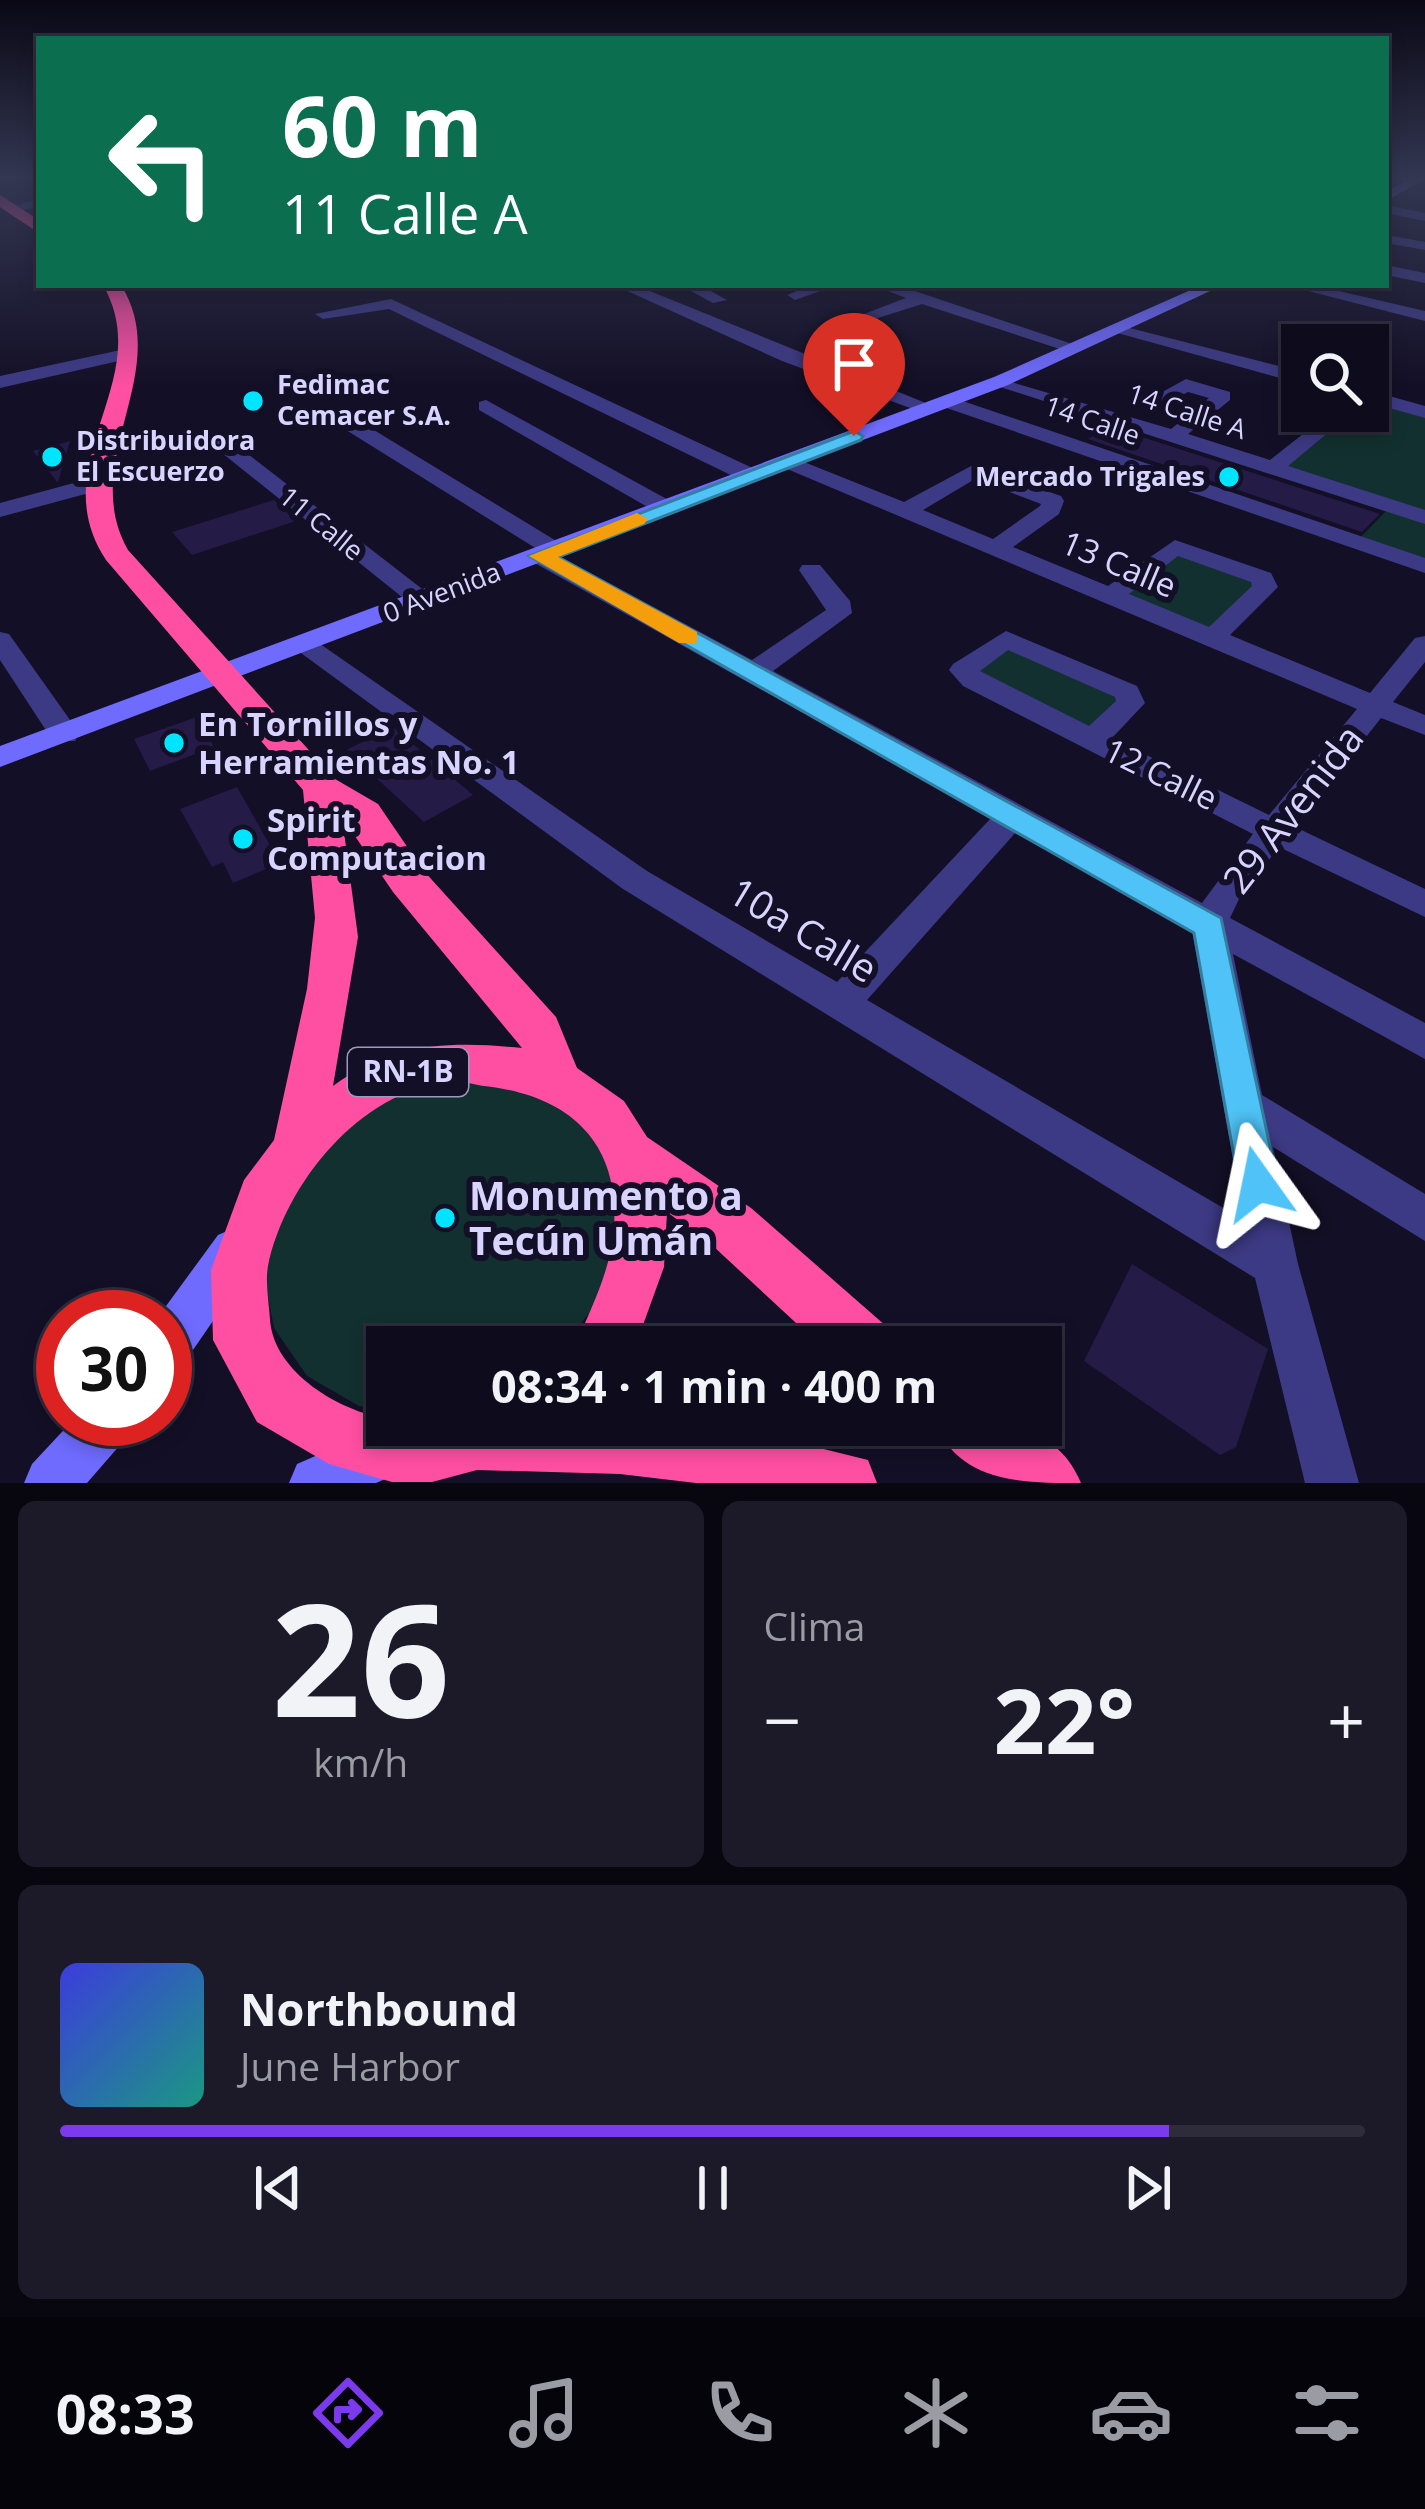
<!DOCTYPE html>
<html lang="es">
<head>
<meta charset="utf-8">
<style>
	body { margin:0; font-family:"Open Sans",sans-serif; background:#1c1929; color:#f1f3f6; height:100vh; display:flex; flex-direction:column; font-size:45px; white-space:nowrap }
	* { box-sizing:border-box; margin:0 }
	p { font-size:39px; color:#9b9ba3 }
	.icon { flex:none; width:66px; height:66px; fill:none; stroke:currentColor; stroke-width:2; stroke-linecap:round; stroke-linejoin:round }
	.map { position:relative; height:1483px; overflow:hidden }
	.panel { display:flex; flex-direction:column; gap:18px; padding:18px; background:#08060f; flex:1 }
	.panel>* { flex:none }
	.banner { position:absolute; left:36px; top:36px; width:1353px; height:252px; border-radius:0px; box-shadow:0 6px 18px #0003,0 0 0 3px #2e2b3b; background:#0b6e4f; color:#fff; overflow:hidden }
	.controls { position:absolute; left:1281px; top:324px; display:grid; gap:24px }
	.controls a { display:grid; place-items:center; width:108px; height:108px; border-radius:0px; background:#0e0b1c; box-shadow:0 6px 18px #0003,0 0 0 3px #2e2b3b; font-size:60px }
	.speed { position:absolute; left:36px; top:1290px; display:flex; gap:24px; font-size:60px; font-weight:700; text-align:center }
	.speed>* { display:grid; place-content:center; width:156px; height:156px; border-radius:50%; background:#0e0b1c; box-shadow:0 6px 18px #0003,0 0 0 3px #2e2b3b; line-height:1 }
	.speed .limit { border:18px solid #d22; background:#fff; color:#111 }
	.pin { position:absolute; display:grid; place-items:center; width:102px; height:102px; color:#fff; margin:-123px -51px; border-radius:50% 50% 50% 0; rotate:-45deg; box-shadow:0 0 12px #0007 }
	.pin .icon { rotate:45deg }
	.me { position:absolute; width:132px; margin:-66px; rotate:348deg; stroke-linejoin:round; filter:drop-shadow(0 0 9px #0008) }
	.turn { display:flex; align-items:center; gap:42px; height:252px; padding:0 48px; font-size:54px }
	.turn .icon { width:156px; height:156px; stroke-width:2.5 }
	.turn b { display:block; font-size:84px; line-height:102px }
	.big { font-size:90px; font-weight:700; line-height:1.1 }
	.panel .widget { flex:1; display:flex; flex-direction:column; justify-content:center; gap:18px; min-width:0; padding:0 42px; border-radius:18px; background:#1c1929 }
	.panel .dial { align-items:center; gap:0 }
	.dial b { font-size:156px; line-height:1 }
	.song { display:flex; align-items:center; gap:36px }
	.cover { width:144px; height:144px; border-radius:18px; background:linear-gradient(135deg,hsl(240 70% 55%),hsl(170 70% 35%)) }
	.played { height:12px; border-radius:6px; background:linear-gradient(90deg,#7c3aed 85%,#2e2b3b 85%) }
	.keys { display:flex; justify-content:space-around; direction:ltr }
	.heat { display:flex; justify-content:space-between; align-items:center; font-size:66px; direction:ltr }
	.panel .tiles { flex:1; display:grid; gap:18px; grid-template-columns:1fr 1fr }
	.widget:last-child { grid-column:span 2 }
	.trip { position:absolute; left:366px; top:1326px; width:696px; height:120px; border-radius:0px; background:#0e0b1c; box-shadow:0 6px 18px #0003,0 0 0 3px #2e2b3b; font-weight:700; line-height:120px; text-align:center }
	.tab-bar { display:flex; height:192px; justify-content:space-around; align-items:center; background:#06040b; color:#9b9ba3 }
	.tab-bar .icon { width:84px; height:84px }
	.tab-bar .active { color:#7c3aed }
	.tab-bar b { font-size:54px; color:#f1f3f6 }
	.map>svg:first-child { display:block }
	.green { fill:#12302f }
	.building { fill:#241b47 }
	.lines { fill:none; stroke-linecap:round; stroke-linejoin:round }
	.street { fill:#3d3a85; fill-rule:evenodd }
	.secondary { fill:#6f6bff; fill-rule:evenodd }
	.highway { fill:#ff4fa3; fill-rule:evenodd }
	.route { fill:#4fc3f7; stroke:#337fa1; stroke-width:3 }
	.slow { fill:#f59e0b }
	.poi-dot { fill:#00e5ff; stroke:#130f26; stroke-width:4.5 }
	.labels { text-anchor:middle; stroke-width:12; stroke-linejoin:round; paint-order:stroke }
	.far-poi-label { font-size:27px; font-weight:bold; fill:#d9d4ff; stroke:#130f26; text-anchor:start }
	.far-street-label { font-size:27px; fill:#d9d4ff; stroke:#130f26 }
	.shield { fill:#130f26; stroke:#9e99be; stroke-width:3 }
	.shield-label { font-size:30px; font-weight:bold; fill:#d9d4ff }
	.street-label { font-size:33px; fill:#d9d4ff; stroke:#130f26 }
	.poi-label { font-size:33px; font-weight:bold; fill:#d9d4ff; stroke:#130f26; text-anchor:start }
	.near-street-label { font-size:39px; fill:#d9d4ff; stroke:#130f26 }
	.near-poi-label { font-size:39px; font-weight:bold; fill:#d9d4ff; stroke:#130f26; text-anchor:start }
</style>
</head>
<body>
<div class="map">
<svg width="1425" height="1483" viewBox="0 0 1425 1483">
	<rect width="100%" height="100%" fill="#130f26"/>
	<!-- green -->
	<g class="green">
		<path d="M 1369,398 L 1425,414 L 1425,512 L 1282,466 L 1352,411 L 1368,411 Z"/>
		<path d="M 1387,510 L 1425,522 L 1425,564 L 1357,541 Z"/>
		<path d="M 1173,552 L 1260,584 L 1212,630 L 1122,594 Z"/>
		<path d="M 1011,645 L 1126,698 L 1091,731 L 973,675 Z"/>
		<path d="M 480,1074 C 506,1083 546,1089 569,1105 C 632,1150 625,1242 595,1303 C 587,1319 572,1333 560,1347 L 387,1347 L 387,1409 L 359,1406 L 307,1376 L 274,1328 L 264,1275 L 297,1170 L 380,1097 Z"/>
	</g>
	<!-- building -->
	<g class="building">
		<path d="M 1108,426 L 1380,514 L 1362,532 L 1088,439 Z"/>
		<path d="M 70,441 L 58,482 L 58,483 L 33,451 Z"/>
		<path d="M 274,500 L 296,521 L 192,555 L 172,532 Z"/>
		<path d="M 197,717 L 214,747 L 150,771 L 134,739 Z"/>
		<path d="M 393,727 L 473,795 L 424,822 L 346,750 Z"/>
		<path d="M 237,787 L 280,863 L 233,883 L 223,862 L 212,867 L 180,809 Z"/>
		<path d="M 1132,1264 L 1268,1349 L 1236,1447 L 1220,1455 L 1084,1361 Z"/>
	</g>
	<g class="lines">
		<!-- street -->
		<g class="street">
			<path d="M 39,199 L 39,207 L 11,212 L 4,208 Z"/>
			<path d="M 1386,205 L 1425,213 L 1425,221 L 1386,213 Z"/>
			<path d="M 1386,235 L 1425,242 L 1425,250 L 1386,243 Z"/>
			<path d="M 1386,265 L 1425,273 L 1425,283 L 1386,275 Z"/>
			<path d="M 614,285 L 635,285 L 938,408 L 921,412 L 782,361 Z"/>
			<path d="M 680,285 L 700,285 L 727,300 L 713,303 Z"/>
			<path d="M 812,285 L 837,285 L 795,300 L 787,295 Z"/>
			<path d="M 873,285 L 897,285 L 1084,348 L 1069,352 L 922,304 L 856,325 L 856,317 L 906,298 Z"/>
			<path d="M 1285,285 L 1313,285 L 1425,311 L 1425,321 Z"/>
			<path d="M 391,299 L 759,471 L 762,476 L 743,481 L 389,309 L 323,319 L 315,314 Z"/>
			<path d="M 1114,324 L 1302,372 L 1302,384 L 1114,332 Z"/>
			<path d="M 130,348 L 136,349 L 136,357 L 0,388 L 0,376 Z"/>
			<path d="M 994,377 L 1171,429 L 1209,398 L 1188,392 L 1162,406 L 1155,404 L 1155,396 L 1186,379 L 1230,392 L 1230,400 L 1188,434 L 1270,460 L 1332,411 L 1354,411 L 1288,466 L 1425,510 L 1425,524 L 994,385 Z"/>
			<path d="M 1368,390 L 1425,406 L 1425,418 L 1368,402 Z"/>
			<path d="M 945,395 L 1425,558 L 1425,573 L 938,405 L 935,401 Z"/>
			<path d="M 486,400 L 674,503 L 677,508 L 666,515 L 658,513 L 479,410 L 479,402 Z"/>
			<path d="M 322,407 L 336,407 L 563,545 L 567,550 L 559,556 L 752,660 L 826,610 L 799,570 L 802,565 L 820,565 L 850,601 L 852,613 L 773,671 L 1202,903 L 1253,834 L 963,686 L 949,670 L 953,664 L 1006,631 L 1137,686 L 1145,703 L 1112,738 L 1269,815 L 1357,709 L 780,466 L 780,458 L 794,458 L 904,502 L 973,465 L 1061,496 L 1064,501 L 1059,514 L 1013,547 L 1108,586 L 1175,540 L 1271,573 L 1278,587 L 1230,635 L 1370,693 L 1415,638 L 1425,636 L 1425,662 L 1393,702 L 1425,715 L 1425,735 L 1381,718 L 1295,827 L 1425,889 L 1425,917 L 1279,847 L 1239,899 L 1230,918 L 1425,1023 L 1425,1059 L 1233,954 L 1262,1095 L 1425,1194 L 1425,1241 L 1273,1147 L 1298,1264 L 1359,1483 L 1305,1483 L 1255,1278 L 623,889 L 290,645 L 303,637 L 313,639 L 647,871 L 837,982 L 991,818 L 531,561 L 528,556 L 537,549 L 322,415 ZM 975,479 L 1041,504 L 1040,506 L 993,539 L 923,510 ZM 1178,556 L 1251,582 L 1252,586 L 1209,627 L 1129,594 ZM 1008,650 L 1115,697 L 1116,701 L 1089,726 L 980,671 ZM 1016,832 L 1192,931 L 1244,1220 L 867,1000 Z"/>
			<path d="M 217,441 L 231,441 L 430,595 L 430,605 L 412,605 L 217,449 Z"/>
			<path d="M 96,477 L 107,484 L 104,489 L 0,517 L 0,503 Z"/>
			<path d="M 0,632 L 9,634 L 75,727 L 79,734 L 75,741 L 53,741 L 0,660 Z"/>
		</g>
		<!-- secondary -->
		<g class="secondary">
			<path d="M 1409,179 L 1425,179 L 1386,201 L 1386,192 Z"/>
			<path d="M 1202,285 L 1223,285 L 1008,385 L 0,767 L 0,746 L 994,377 Z"/>
			<path d="M 234,1228 L 250,1235 L 257,1251 L 250,1267 L 182,1366 L 165,1374 L 165,1317 L 158,1317 L 218,1235 Z"/>
			<path d="M 74,1419 L 135,1419 L 127,1437 L 87,1483 L 24,1483 L 32,1464 Z"/>
			<path d="M 382,1427 L 401,1434 L 408,1453 L 401,1472 L 376,1483 L 289,1483 L 297,1464 Z"/>
		</g>
		<!-- highway -->
		<g class="highway">
			<path d="M 0,195 L 39,220 L 39,233 L 0,207 Z"/>
			<path d="M 103,285 L 121,285 C 175,372 77,460 128,550 L 335,779 L 378,804 L 423,870 L 556,1017 L 577,1068 L 624,1101 L 647,1137 L 751,1208 L 886,1326 L 894,1347 L 822,1347 L 713,1246 L 667,1212 L 664,1267 L 635,1347 L 575,1347 C 591,1307 611,1271 614,1227 C 620,1139 566,1095 484,1086 C 473,1084 459,1080 448,1082 C 360,1091 285,1184 268,1266 C 265,1282 269,1303 270,1320 C 274,1373 340,1411 387,1419 L 387,1425 L 727,1425 L 868,1460 L 877,1483 L 696,1483 L 620,1474 L 477,1470 L 432,1482 L 392,1482 L 329,1464 L 257,1422 L 213,1340 L 211,1270 L 244,1180 L 274,1140 L 307,989 L 315,918 L 303,790 L 106,560 C 41,461 158,381 103,285 ZM 342,817 L 393,892 L 522,1048 C 451,1041 393,1042 333,1086 L 358,937 Z"/>
			<path d="M 935,1425 C 994,1425 1054,1418 1081,1483 C 1021,1483 963,1483 935,1425 Z"/>
		</g>
	</g>
	<!-- sky -->
	<linearGradient id="sky" x2="0" y2="1"><stop stop-color="#0a0815"/><stop offset="0.46" stop-color="#333752"/><stop offset="1" stop-color="#333752" stop-opacity="0"/></linearGradient>
	<rect width="1425" height="387" fill="url(#sky)"/>
	<!-- route -->
	<path class="route" d="M 854,431 L 863,436 L 861,440 L 558,557 L 1221,918 L 1278,1184 L 1273,1197 L 1258,1203 L 1244,1197 L 1239,1184 L 1194,933 L 529,556 Z"/>
	<!-- slow -->
	<path class="slow" d="M 637,513 L 648,519 L 644,524 L 558,557 L 697,632 L 697,643 L 679,643 L 529,556 Z"/>
	<!-- markers -->
	<g class="poi-dot">
		<circle cx="253" cy="401" r="12"/>
		<circle cx="52" cy="457" r="12"/>
		<circle cx="1229" cy="477" r="12"/>
		<circle cx="174" cy="743" r="12"/>
		<circle cx="243" cy="839" r="12"/>
		<circle cx="445" cy="1218" r="12"/>
	</g>
	<g class="labels">
		<!-- far-poi labels -->
		<g class="far-poi-label">
			<text x="277" y="394">Fedimac<tspan x="277" dy="31">Cemacer S.A.</tspan></text>
			<text x="76" y="450">Distribuidora<tspan x="76" dy="31">El Escuerzo</tspan></text>
			<text x="1205" y="486" text-anchor="end">Mercado Trigales</text>
		</g>
		<!-- far-street labels -->
		<g class="far-street-label">
			<text transform="translate(1187 412) rotate(18)" y="9">14 Calle A</text>
			<text transform="translate(1092 421) rotate(19)" y="9">14 Calle</text>
			<text transform="translate(321 524) rotate(39)" y="9">11 Calle</text>
			<text transform="translate(442 593) rotate(-21)" y="9">0 Avenida</text>
		</g>
		<!-- shield labels -->
		<rect class="shield" x="348" y="1048" width="120" height="48" rx="9"/>
		<g class="shield-label">
			<text x="408" y="1082">RN-1B</text>
		</g>
		<!-- street labels -->
		<g class="street-label">
			<text transform="translate(1119 564) rotate(23)" y="12">13 Calle</text>
			<text transform="translate(1161 774) rotate(26)" y="12">12 Calle</text>
		</g>
		<!-- poi labels -->
		<g class="poi-label">
			<text x="198" y="736">En Tornillos y<tspan x="198" dy="38">Herramientas No. 1</tspan></text>
			<text x="267" y="832">Spirit<tspan x="267" dy="38">Computacion</tspan></text>
		</g>
		<!-- near-street labels -->
		<g class="near-street-label">
			<text transform="translate(1293 809) rotate(-52)" y="14">29 Avenida</text>
			<text transform="translate(803 930) rotate(31)" y="14">10a Calle</text>
		</g>
		<!-- near-poi labels -->
		<g class="near-poi-label">
			<text x="469" y="1210">Monumento a<tspan x="469" dy="45">Tecún Umán</tspan></text>
		</g>
	</g>
</svg>
<div class="controls">
<a><svg class="icon" aria-label="search" viewBox="0 0 24 24"><circle cx="10" cy="10" r="6"/><path d="M15 15l6 6"/></svg></a>
</div>
<div class="speed"><div class="limit">30</div></div>
<div class="pin" style="left:854px;top:436px;background:#d93025"><svg class="icon" aria-label="arrive" viewBox="0 0 24 24"><path d="M6 21V4h12l-3 4 3 4H6"/></svg></div>
<svg class="me" style="left:1258px;top:1184px" viewBox="-20 -20 40 40"><path d="M0-17L14 15 0 8-14 15z" fill="#4fc3f7" stroke="#fff" stroke-width="4"/></svg>
<div class="trip">08:34 · 1 min · 400 m</div>
<div class="banner">
<div class="turn"><svg class="icon" aria-label="left" viewBox="0 0 24 24"><path d="M17 20v-9H6M10 6l-5 5 5 5"/></svg><div><b>60 m</b>11 Calle A</div></div>
</div>
</div>
<section class="panel">
<div class="tiles">
<div class="widget dial"><b>26</b><p>km/h</p></div>
<div class="widget"><p>Clima</p>
<div class="heat"><a>−</a><b class="big">22°</b><a>+</a></div>
</div>
<div class="widget">
<div class="song"><i class="cover"></i><div><b>Northbound</b><p>June Harbor</p></div></div>
<div class="played"></div>
<div class="keys"><svg class="icon" aria-label="previous" viewBox="0 0 24 24"><path d="M18 5L8 12l10 7zM5 5v14"/></svg><svg class="icon" aria-label="pause" viewBox="0 0 24 24"><path d="M8 5v14M16 5v14"/></svg><svg class="icon" aria-label="next" viewBox="0 0 24 24"><path d="M6 5l10 7-10 7zM19 5v14"/></svg></div>
</div>
</div>
</section>
<nav class="tab-bar">
<b>08:33</b>
<svg class="icon active" aria-label="directions" viewBox="0 0 24 24"><path d="M12 3l9 9-9 9-9-9zM9 14v-3h6M13 9l2 2-2 2"/></svg>
<svg class="icon" aria-label="music" viewBox="0 0 24 24"><path d="M9 18V5l10-2v13"/><circle cx="6" cy="18" r="3"/><circle cx="16" cy="16" r="3"/></svg>
<svg class="icon" aria-label="phone" viewBox="0 0 24 24"><path d="M5 4h4l2 5-3 2q2 4 5 5l2-3 5 2v4C11 20 4 13 5 4z"/></svg>
<svg class="icon" aria-label="climate" viewBox="0 0 24 24"><path d="M12 3v18M4 7l16 10M4 17L20 7"/></svg>
<svg class="icon" aria-label="car" viewBox="0 0 24 24"><path d="M5 17H2v-5l4-1 3-4h7l3 4 3 1v5h-3M9 17h6M6 11h13"/><circle cx="7" cy="17" r="2"/><circle cx="17" cy="17" r="2"/></svg>
<svg class="icon" aria-label="filters" viewBox="0 0 24 24"><path d="M4 7h16M4 17h16"/><circle cx="9" cy="7" r="2"/><circle cx="15" cy="17" r="2"/></svg>
</nav>
</body>
</html>
